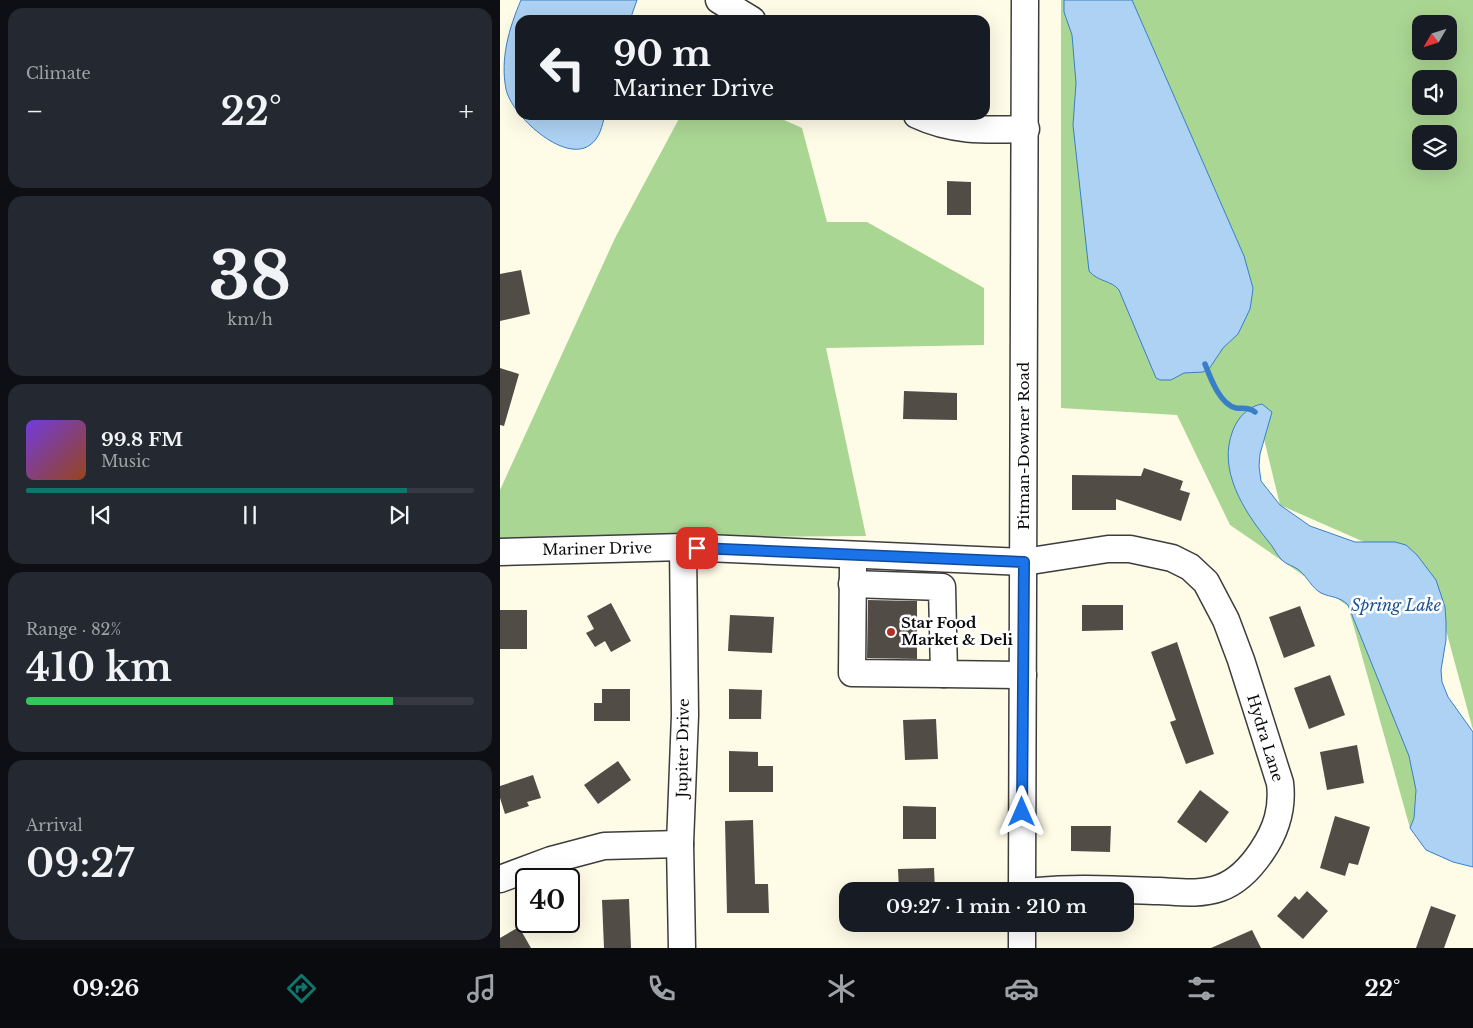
<!DOCTYPE html>
<html lang="en">
<head>
<meta charset="utf-8">
<style>
	body { margin:0; font-family:"Libre Baskerville",serif; background:#242831; color:#f1f3f6; height:100vh; display:flex; flex-direction:column; font-size:19px; white-space:nowrap }
	* { box-sizing:border-box; margin:0 }
	p { font-size:16px; color:#9ea1a6 }
	.icon { flex:none; width:28px; height:28px; fill:none; stroke:currentColor; stroke-width:2; stroke-linecap:round; stroke-linejoin:round }
	.map { position:relative; flex:1; overflow:hidden }
	.drawer { display:flex; flex-direction:column; gap:8px; padding:8px; background:#0d0f14; width:500px }
	.drawer>* { flex:none }
	.banner { position:absolute; left:15px; top:15px; width:475px; height:105px; border-radius:15px; box-shadow:0 5px 20px #0002; background:#171b24; color:#f1f3f6; overflow:hidden }
	.needle { width:32px; rotate:231deg }
	.tools { position:absolute; left:912px; top:15px; display:grid; gap:10px }
	.tools a { display:grid; place-items:center; width:45px; height:45px; border-radius:10px; background:#171b24; box-shadow:0 5px 20px #0002; font-size:25px }
	.speed { position:absolute; left:15px; top:868px; display:flex; gap:10px; font-size:25px; font-weight:700; text-align:center }
	.speed>* { display:grid; place-content:center; width:65px; height:65px; border-radius:50%; background:#171b24; box-shadow:0 5px 20px #0002; line-height:1 }
	.speed .limit { border:2px solid #111; border-radius:8px; background:#fff; color:#111 }
	.pin { position:absolute; display:grid; place-items:center; width:42px; height:42px; color:#fff; margin:-21px; border-radius:10px; box-shadow:0 2px 8px #0006 }
	.me { position:absolute; width:55px; margin:-28px; rotate:0deg; stroke-linejoin:round; filter:drop-shadow(0 0 4px #0008) }
	.turn { display:flex; align-items:center; gap:18px; height:105px; padding:0 15px; font-size:22px }
	.turn .icon { width:65px; height:65px; stroke-width:2.5 }
	.turn b { display:block; font-size:35px; line-height:42px }
	.big { font-size:38px; font-weight:600; line-height:1.1 }
	.drawer .card { flex:1; display:flex; flex-direction:column; justify-content:center; gap:8px; min-width:0; padding:0 18px; border-radius:15px; background:#242831 }
	.drawer .dial { align-items:center; gap:0 }
	.dial b { font-size:65px; line-height:1 }
	.song { display:flex; align-items:center; gap:15px }
	.cover { width:60px; height:60px; border-radius:8px; background:linear-gradient(135deg,hsl(260 70% 55%),hsl(20 70% 35%)) }
	.played { height:5px; border-radius:2px; background:linear-gradient(90deg,#0f766e 85%,#363941 85%) }
	.keys { display:flex; justify-content:space-around; direction:ltr }
	.heat { display:flex; justify-content:space-between; align-items:center; font-size:28px; direction:ltr }
	.charge { height:8px; border-radius:4px; background:linear-gradient(90deg,#34c759 82%,#363941 0) }
	.trip { position:absolute; left:339px; top:882px; width:295px; height:50px; border-radius:15px; background:#171b24; box-shadow:0 5px 20px #0002; font-weight:600; line-height:50px; text-align:center }
	.tab-bar { display:flex; height:80px; justify-content:space-around; align-items:center; background:#090b0e; color:#9ea1a6 }
	.tab-bar .icon { width:35px; height:35px }
	.tab-bar .current { color:#0f766e }
	.tab-bar b { font-size:22px; color:#f1f3f6 }
	main { display:flex; flex:1; min-height:0 }
	.map>svg:first-child { display:block }
	.forest { fill:#aad693; fill-rule:evenodd }
	.water { fill:#aed2f3; stroke:#387fc8 }
	.lines { fill:none; stroke-linecap:round; stroke-linejoin:round }
	.stream { stroke:#387fc8; stroke-width:5.5 }
	.building { fill:#524c47 }
	.minor-casing { stroke:#3d3d3d; stroke-width:29 }
	.minor { stroke:#fff; stroke-width:26 }
	.route-casing { stroke:#114b97; stroke-width:12 }
	.route { stroke:#1a73e8; stroke-width:9 }
	.poi-dot { fill:#b33028; stroke:#fff; stroke-width:2 }
	.labels { text-anchor:middle; stroke-width:5; stroke-linejoin:round; paint-order:stroke }
	.street-label { font-size:15px; fill:#0a0a0a; stroke:#fff }
	.poi-label { font-size:15px; font-weight:bold; fill:#0a0a0a; stroke:#fff; text-anchor:start }
	.water-label { font-size:16px; font-style:italic; fill:#195295; stroke:#fff }
</style>
</head>
<body>
<main>
<section class="drawer">
<div class="card"><p>Climate</p>
<div class="heat"><a>−</a><b class="big">22°</b><a>+</a></div>
</div>
<div class="card dial"><b>38</b><p>km/h</p></div>
<div class="card">
<div class="song"><i class="cover"></i><div><b>99.8 FM</b><p>Music</p></div></div>
<div class="played"></div>
<div class="keys"><svg class="icon" aria-label="previous" viewBox="0 0 24 24"><path d="M18 5L8 12l10 7zM5 5v14"/></svg><svg class="icon" aria-label="pause" viewBox="0 0 24 24"><path d="M8 5v14M16 5v14"/></svg><svg class="icon" aria-label="next" viewBox="0 0 24 24"><path d="M6 5l10 7-10 7zM19 5v14"/></svg></div>
</div>
<div class="card"><p>Range · 82%</p><b class="big">410 km</b><div class="charge"></div></div>
<div class="card"><p>Arrival</p><b class="big">09:27</b></div>
</section>
<div class="map">
<svg width="973" height="948" viewBox="0 0 973 948">
	<rect width="100%" height="100%" fill="#fefce7"/>
	<!-- forest -->
	<g class="forest">
		<path d="M 561,0 L 973,0 L 973,730 L 930,571 L 780,505 L 756,406 L 728,453 L 884,615 L 973,867 L 910,828 L 848,606 L 730,525 L 677,415 L 561,408 ZM 921,24 L 949,24 L 949,51 L 921,51 ZM 921,79 L 949,79 L 949,106 L 921,106 ZM 921,134 L 949,134 L 949,161 L 921,161 Z"/>
		<path d="M 181,115 L 273,115 L 302,128 L 327,222 L 367,222 L 484,288 L 484,345 L 326,348 L 366,536 L 0,539 L 0,490 L 115,238 Z"/>
	</g>
	<!-- water -->
	<g class="water">
		<path d="M 21,0 L 137,0 L 130,20 L 20,20 L 20,115 L 105,115 C 102,126 100,138 90,145 C 64,164 11,115 6,89 C 0,59 9,28 21,0 Z"/>
		<path d="M 564,0 L 632,0 L 744,256 L 753,288 L 752,296 L 750,309 L 738,334 L 723,348 L 709,369 L 703,372 L 684,373 L 671,380 L 660,380 L 656,378 L 619,290 C 611,280 598,282 589,271 L 573,125 L 576,83 L 572,35 L 564,12 Z"/>
		<path d="M 762,404 L 772,412 L 760,454 L 759,466 L 761,481 L 780,505 L 810,526 L 855,542 L 895,542 L 906,545 L 917,555 L 936,580 L 945,607 L 946,622 L 946,640 L 941,670 L 942,682 L 948,697 L 973,732 L 973,867 L 953,862 L 926,850 L 910,828 L 914,818 L 916,790 L 909,756 L 848,605 C 839,596 832,598 821,593 C 812,588 808,578 800,571 C 795,566 786,565 781,559 C 776,554 773,546 768,541 C 744,511 717,470 733,430 C 738,417 749,406 762,404 Z"/>
	</g>
	<g class="lines">
		<!-- stream -->
		<path class="stream" d="M 705,364 C 710,377 720,405 736,408 C 744,409 749,407 755,412"/>
	</g>
	<!-- building -->
	<g class="building">
		<path d="M 447,181 L 471,182 L 471,215 L 447,215 Z"/>
		<path d="M 21,270 L 30,314 L 0,321 L 0,274 Z"/>
		<path d="M 0,368 L 19,374 L 4,426 L 0,425 Z"/>
		<path d="M 404,391 L 457,393 L 457,420 L 403,419 Z"/>
		<path d="M 644,468 L 683,481 L 680,490 L 690,493 L 681,521 L 616,499 L 616,510 L 572,510 L 572,475 L 641,476 Z"/>
		<path d="M 368,600 L 417,601 L 417,659 L 367,658 Z"/>
		<path d="M 111,603 L 131,641 L 111,652 L 105,641 L 95,647 L 86,633 L 94,629 L 87,616 Z"/>
		<path d="M 582,605 L 623,605 L 623,630 L 582,631 Z"/>
		<path d="M 800,606 L 815,646 L 784,658 L 769,617 Z"/>
		<rect x="0" y="610" width="27" height="39"/>
		<path d="M 230,615 L 274,617 L 272,653 L 228,651 Z"/>
		<path d="M 677,642 L 714,754 L 686,764 L 670,722 L 676,720 L 651,652 Z"/>
		<path d="M 830,675 L 845,715 L 809,729 L 794,688 Z"/>
		<path d="M 102,689 L 130,689 L 130,721 L 94,721 L 94,703 L 102,703 Z"/>
		<path d="M 229,689 L 262,690 L 261,719 L 229,719 Z"/>
		<path d="M 436,719 L 438,759 L 405,760 L 403,720 Z"/>
		<path d="M 857,745 L 864,783 L 827,790 L 820,752 Z"/>
		<path d="M 229,751 L 258,752 L 258,766 L 273,766 L 273,792 L 229,792 Z"/>
		<path d="M 118,761 L 131,780 L 98,804 L 84,785 Z"/>
		<path d="M 33,775 L 41,798 L 27,802 L 29,806 L 5,814 L 0,798 L 0,786 Z"/>
		<path d="M 700,790 L 729,812 L 706,843 L 677,822 Z"/>
		<path d="M 403,806 L 436,807 L 436,839 L 403,839 Z"/>
		<path d="M 835,816 L 870,827 L 858,865 L 849,863 L 845,876 L 820,868 Z"/>
		<path d="M 253,820 L 255,884 L 268,884 L 269,913 L 227,913 L 225,821 Z"/>
		<path d="M 571,826 L 611,826 L 610,852 L 571,851 Z"/>
		<path d="M 434,868 L 435,891 L 399,891 L 398,869 Z"/>
		<path d="M 807,891 L 828,911 L 803,939 L 777,916 L 795,896 L 799,900 Z"/>
		<path d="M 129,899 L 131,948 L 104,948 L 102,900 Z"/>
		<path d="M 931,906 L 956,915 L 944,948 L 916,948 Z"/>
		<path d="M 19,927 L 31,948 L 0,948 L 0,938 Z"/>
		<path d="M 752,930 L 761,948 L 711,948 Z"/>
	</g>
	<g class="lines">
		<!-- minor casing -->
		<g class="minor-casing">
			<g id="minor">
				<path d="M 219,0 L 252,20"/>
				<path d="M 417,115 C 453,132 487,130 526,129"/>
				<path d="M 0,552 L 183,547 L 524,562 L 608,549 L 630,549 L 672,558 L 690,567 L 706,582 L 726,620 L 741,660 L 780,783 C 783,808 777,829 762,851 C 752,866 737,882 720,888 C 700,895 680,892 659,891 C 620,890 577,887 538,891"/>
				<path d="M 353,566 L 352,673 L 444,674"/>
				<path d="M 352,584 L 442,587 L 444,674 L 523,675"/>
				<path d="M 0,879 L 51,860 L 104,846 L 180,844"/>
				<path d="M 522,891 L 525,0"/>
				<path d="M 522,924 L 522,948"/>
				<path d="M 182,948 L 180,844 L 185,715 L 183,547"/>
			</g>
		</g>
		<!-- minor -->
		<use href="#minor" class="minor"/>
	</g>
	<g class="lines">
		<!-- route casing -->
		<g class="route-casing">
			<path id="route" d="M 197,548 L 524,562 L 522,812"/>
		</g>
		<!-- route -->
		<use href="#route" class="route"/>
	</g>
	<!-- markers -->
	<circle class="poi-dot" cx="391" cy="632" r="5"/>
	<g class="labels">
		<!-- street labels -->
		<g class="street-label">
			<text transform="translate(524 446) rotate(-90)" y="5">Pitman-Downer Road</text>
			<text transform="translate(97 549) rotate(-1)" y="5">Mariner Drive</text>
			<text transform="translate(765 738) rotate(73)" y="5">Hydra Lane</text>
			<text transform="translate(183 748) rotate(-89)" y="5">Jupiter Drive</text>
		</g>
		<!-- poi labels -->
		<g class="poi-label">
			<text x="401" y="628">Star Food<tspan x="401" dy="17">Market &amp; Deli</tspan></text>
		</g>
		<!-- water labels -->
		<g class="water-label">
			<text x="896" y="611">Spring Lake</text>
		</g>
	</g>
</svg>
<div class="tools">
<a><svg class="needle" viewBox="-14 -14 28 28"><path d="M0-13l5 13h-10z" fill="#e53935"/><path d="M0 13l5-13h-10z" fill="#9ea1a6"/></svg></a>
<a><svg class="icon" aria-label="sound" viewBox="0 0 24 24"><path d="M4 9h4l5-4v14l-5-4H4zM17 9q2 3 0 6"/></svg></a>
<a><svg class="icon" aria-label="layers" viewBox="0 0 24 24"><path d="M12 4l9 5-9 5-9-5zM3 14l9 5 9-5"/></svg></a>
</div>
<div class="speed"><div class="limit">40</div></div>
<div class="pin" style="left:197px;top:548px;background:#d93025"><svg class="icon" aria-label="arrive" viewBox="0 0 24 24"><path d="M6 21V4h12l-3 4 3 4H6"/></svg></div>
<svg class="me" style="left:522px;top:812px" viewBox="-20 -20 40 40"><path d="M0-17L14 15 0 8-14 15z" fill="#1a73e8" stroke="#fff" stroke-width="4"/></svg>
<div class="trip">09:27 · 1 min · 210 m</div>
<div class="banner">
<div class="turn"><svg class="icon" aria-label="left" viewBox="0 0 24 24"><path d="M17 20v-9H6M10 6l-5 5 5 5"/></svg><div><b>90 m</b>Mariner Drive</div></div>
</div>
</div>
</main>
<nav class="tab-bar">
<b>09:26</b>
<svg class="icon current" aria-label="directions" viewBox="0 0 24 24"><path d="M12 3l9 9-9 9-9-9zM9 14v-3h6M13 9l2 2-2 2"/></svg>
<svg class="icon" aria-label="music" viewBox="0 0 24 24"><path d="M9 18V5l10-2v13"/><circle cx="6" cy="18" r="3"/><circle cx="16" cy="16" r="3"/></svg>
<svg class="icon" aria-label="phone" viewBox="0 0 24 24"><path d="M5 4h4l2 5-3 2q2 4 5 5l2-3 5 2v4C11 20 4 13 5 4z"/></svg>
<svg class="icon" aria-label="climate" viewBox="0 0 24 24"><path d="M12 3v18M4 7l16 10M4 17L20 7"/></svg>
<svg class="icon" aria-label="car" viewBox="0 0 24 24"><path d="M5 17H2v-5l4-1 3-4h7l3 4 3 1v5h-3M9 17h6M6 11h13"/><circle cx="7" cy="17" r="2"/><circle cx="17" cy="17" r="2"/></svg>
<svg class="icon" aria-label="filters" viewBox="0 0 24 24"><path d="M4 7h16M4 17h16"/><circle cx="9" cy="7" r="2"/><circle cx="15" cy="17" r="2"/></svg>
<b>22°</b>
</nav>
</body>
</html>
